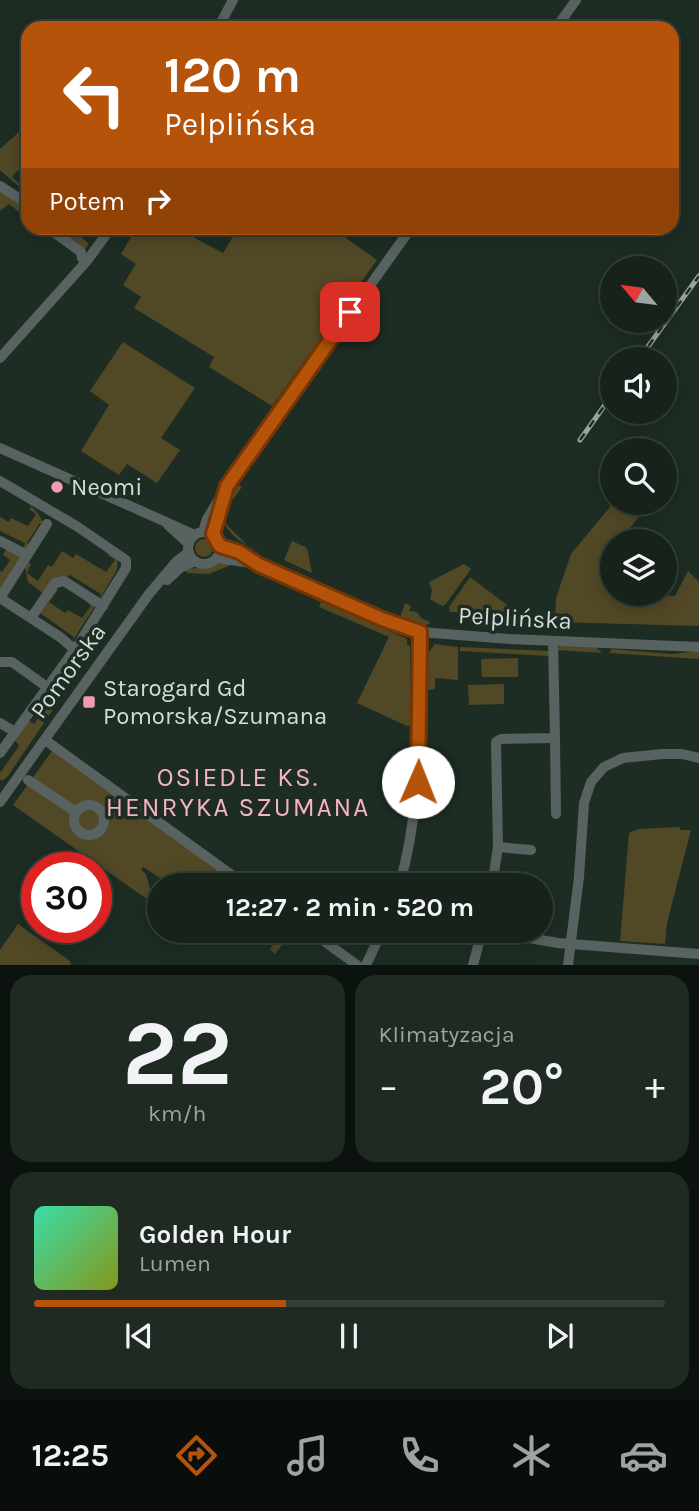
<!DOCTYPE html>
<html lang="pl">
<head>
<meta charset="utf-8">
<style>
	body { margin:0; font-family:Karla,sans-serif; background:#1f2a23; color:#f1f3f6; height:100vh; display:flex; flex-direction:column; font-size:26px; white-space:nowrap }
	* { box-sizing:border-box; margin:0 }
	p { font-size:23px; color:#9ea4a2 }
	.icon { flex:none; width:38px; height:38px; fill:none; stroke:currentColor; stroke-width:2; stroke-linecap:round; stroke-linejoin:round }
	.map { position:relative; height:965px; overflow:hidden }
	.details { display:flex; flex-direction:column; gap:10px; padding:10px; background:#0c130e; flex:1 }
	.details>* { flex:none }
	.top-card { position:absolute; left:21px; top:21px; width:658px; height:214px; border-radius:21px; box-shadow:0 4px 18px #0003,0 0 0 2px #353f39; background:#b45309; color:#fff; overflow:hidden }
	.needle { width:46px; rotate:299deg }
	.fabs { position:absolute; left:600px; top:256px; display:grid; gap:14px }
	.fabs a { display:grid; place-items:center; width:77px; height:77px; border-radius:50%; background:#16221a; box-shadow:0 4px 18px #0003,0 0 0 2px #353f39; font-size:35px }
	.speed { position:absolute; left:21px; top:852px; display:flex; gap:14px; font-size:35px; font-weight:700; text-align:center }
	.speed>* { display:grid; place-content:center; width:91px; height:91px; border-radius:50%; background:#16221a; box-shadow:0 4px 18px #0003,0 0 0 2px #353f39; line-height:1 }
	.speed .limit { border:10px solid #d22; background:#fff; color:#111 }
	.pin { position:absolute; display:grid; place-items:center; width:60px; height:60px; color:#fff; margin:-30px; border-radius:14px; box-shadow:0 4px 10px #0006 }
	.me { position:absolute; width:77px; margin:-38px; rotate:1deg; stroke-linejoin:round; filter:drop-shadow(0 0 5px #0008) }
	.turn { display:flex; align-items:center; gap:24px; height:147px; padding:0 28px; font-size:32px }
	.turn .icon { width:91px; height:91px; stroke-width:2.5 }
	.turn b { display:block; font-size:49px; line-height:60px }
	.then { display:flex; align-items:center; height:66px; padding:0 28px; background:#0003; gap:14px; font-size:26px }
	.big { font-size:52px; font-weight:700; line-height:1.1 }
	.details .card { flex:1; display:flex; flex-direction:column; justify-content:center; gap:10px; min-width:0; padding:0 24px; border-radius:21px; background:#1f2a23 }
	.details .dial { align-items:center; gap:0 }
	.dial b { font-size:91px; line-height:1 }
	.song { display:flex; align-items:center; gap:21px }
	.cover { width:84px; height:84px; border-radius:10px; background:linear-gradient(135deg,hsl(160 70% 55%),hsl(70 70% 35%)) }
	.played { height:7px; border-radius:4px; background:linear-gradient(90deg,#b45309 40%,#353f39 40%) }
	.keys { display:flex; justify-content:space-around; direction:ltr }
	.heat { display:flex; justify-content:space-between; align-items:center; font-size:38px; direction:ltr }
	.details .tiles { flex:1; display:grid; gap:10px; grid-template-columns:1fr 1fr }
	.card:last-child { grid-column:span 2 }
	.trip { position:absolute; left:147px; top:873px; width:406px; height:70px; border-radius:35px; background:#16221a; box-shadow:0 4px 18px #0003,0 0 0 2px #353f39; font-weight:700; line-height:70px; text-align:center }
	.tabs { display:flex; height:112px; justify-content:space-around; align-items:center; background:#090e0a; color:#9ea4a2 }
	.tabs .icon { width:49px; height:49px }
	.tabs .on { color:#b45309 }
	.tabs b { font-size:32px; color:#f1f3f6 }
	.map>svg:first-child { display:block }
	.green { fill:#514826 }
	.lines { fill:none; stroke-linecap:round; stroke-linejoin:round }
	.minor { stroke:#586260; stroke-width:10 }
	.rail-casing { stroke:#9aa69e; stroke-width:5 }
	.rail { stroke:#1d2d23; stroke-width:2.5; stroke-dasharray:8; stroke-linecap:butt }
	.route-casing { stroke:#753606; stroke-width:18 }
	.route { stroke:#b45309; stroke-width:12 }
	.poi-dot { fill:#f19ab1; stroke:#1d2d23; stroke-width:2.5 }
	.labels { text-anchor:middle; stroke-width:7; stroke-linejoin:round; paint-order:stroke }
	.poi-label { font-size:24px; fill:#d4ddd7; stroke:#1d2d23; text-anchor:start }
	.street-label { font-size:24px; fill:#d4ddd7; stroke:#1d2d23 }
	.neighbourhood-label { font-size:26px; letter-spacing:2px; fill:#f5b3c3; stroke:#1d2d23 }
</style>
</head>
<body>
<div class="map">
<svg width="699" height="965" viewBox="0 0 699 965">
	<rect width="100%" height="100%" fill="#1d2d23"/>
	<!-- green -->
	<g class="green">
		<path d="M 20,131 L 28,138 L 28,160 L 12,177 L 28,191 L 28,194 L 0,170 L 0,149 Z"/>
		<path d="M 0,190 L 28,208 L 28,219 L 9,204 L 0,211 Z"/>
		<path d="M 61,228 L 71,228 L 89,244 L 84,250 L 68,239 Z"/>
		<path d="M 127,228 L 176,228 L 223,253 L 238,228 L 332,228 L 377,260 L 272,406 L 209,367 L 214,357 L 134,308 L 141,297 L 123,285 L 136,264 L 121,254 L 134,232 Z"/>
		<path d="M 123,342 L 195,388 L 161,438 L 180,450 L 157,483 L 127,464 L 119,475 L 81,451 L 109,405 L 90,391 Z"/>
		<path d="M 238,485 L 242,487 L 226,509 L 226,524 L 247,545 L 265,554 C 247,546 227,537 222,516 Z"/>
		<path d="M 614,502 L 636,502 L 645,509 L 622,538 L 627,541 L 612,541 L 612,567 L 608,567 L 612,576 L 612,593 L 675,596 L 688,571 L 699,582 L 699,626 L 555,622 L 556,598 L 571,554 Z"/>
		<path d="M 31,506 L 38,513 L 44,525 L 40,523 L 27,543 L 31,547 L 28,551 L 23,549 L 25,543 L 0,531 L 0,517 L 9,522 L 11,518 L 28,526 L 36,514 L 30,510 Z"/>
		<circle cx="204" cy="548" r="9"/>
		<path d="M 292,541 L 307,548 L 312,573 L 284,560 Z"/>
		<path d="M 6,549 L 21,557 L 0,593 L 0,571 L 2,572 L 10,560 L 3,555 Z"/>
		<path d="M 62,551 L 73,558 L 76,554 L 106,572 L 115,560 L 108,555 L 110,552 L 118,557 L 117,570 L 99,600 L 101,594 L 70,575 L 65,578 L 57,578 L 44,594 L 28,582 L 25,566 L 27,562 L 31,564 L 27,573 L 38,581 L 48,565 L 52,567 Z"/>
		<path d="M 221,561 L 231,565 L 209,574 L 187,573 L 185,569 L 212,567 Z"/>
		<path d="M 464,564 L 471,569 L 445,605 L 442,606 L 430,599 L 432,590 L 429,582 Z"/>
		<path d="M 470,577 L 511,608 L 508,614 L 450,612 L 449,607 Z"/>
		<path d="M 54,588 L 58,590 L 49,602 L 65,613 L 68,610 L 82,618 L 91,606 L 86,601 L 87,599 L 95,606 L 71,643 L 74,637 L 40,613 Z"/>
		<path d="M 323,601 L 329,601 L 376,622 L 378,626 L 407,639 L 407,645 L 410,646 L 410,725 L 407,726 L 357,703 L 389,637 L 319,607 L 321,602 L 365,620 Z"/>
		<path d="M 405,603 L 411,606 L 409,611 L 417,612 L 421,618 L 430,622 L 429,624 L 425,625 L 400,618 Z"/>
		<path d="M 435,644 L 458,647 L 458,680 L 435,678 L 435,689 L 428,690 L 428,653 Z"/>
		<path d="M 560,646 L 596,647 L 602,653 L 557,650 Z"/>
		<path d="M 460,647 L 549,651 L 549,656 L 460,651 Z"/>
		<path d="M 612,649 L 671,654 L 699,651 L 699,659 L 609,653 Z"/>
		<path d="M 518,658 L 518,677 L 482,677 L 481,659 Z"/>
		<path d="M 504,684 L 504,704 L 469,705 L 468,685 Z"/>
		<path d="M 50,691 L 57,697 L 52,711 L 8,776 L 2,781 L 0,779 L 0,773 L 19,746 L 15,740 L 29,721 L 34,724 L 47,705 L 45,702 Z"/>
		<path d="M 52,751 L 53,751 L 238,885 L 187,885 L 195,880 L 190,874 L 186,877 L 186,885 L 171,885 L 143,867 L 141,870 L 146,874 L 154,902 L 151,902 L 13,805 Z"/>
		<path d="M 680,827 L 680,830 L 691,830 L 667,923 L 665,944 L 620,941 L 629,833 L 638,829 Z"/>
		<path d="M 18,924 L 70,961 L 71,965 L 0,965 L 0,950 Z"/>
		<path d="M 272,931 L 293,931 L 275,954 L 270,949 L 279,936 Z"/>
	</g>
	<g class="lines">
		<!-- minor -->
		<g class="minor">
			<path d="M 218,28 L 233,0"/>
			<path d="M 556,28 L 576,0"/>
			<path d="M 0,186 L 28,204"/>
			<path d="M 48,228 L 81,252 L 82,258"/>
			<path d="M 0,358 L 86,262 L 111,228"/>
			<path d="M 0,448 L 195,535"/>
			<path d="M 0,481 L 78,527 L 126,560 L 126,568 L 78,645 L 0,753"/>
			<path d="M 47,524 L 0,598 L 60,637 L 74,649"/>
			<path d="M 168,525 L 189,544"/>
			<circle cx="204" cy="548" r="16"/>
			<path d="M 203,532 L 207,519 L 227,486 L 411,228"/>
			<path d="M 213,534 L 220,506"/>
			<path d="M 0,541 L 27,555"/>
			<path d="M 220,546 L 239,552 L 259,565 L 382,619 L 420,632 L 510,639 L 699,647"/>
			<path d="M 218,558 L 251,563"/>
			<path d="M 167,580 L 180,568 L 195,561"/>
			<path d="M 31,618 L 55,583 L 64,581 L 103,606"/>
			<path d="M 0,662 L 12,662 L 47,687"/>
			<path d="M 0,723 L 15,732"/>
			<path d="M 555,738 L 556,814"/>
			<path d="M 45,740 L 247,886"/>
			<path d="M 28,780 L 76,812"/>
			<path d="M 0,802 L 149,594 L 176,562 L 189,552"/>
			<circle cx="89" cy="820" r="15"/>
			<path d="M 498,847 L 531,850"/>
			<path d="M 399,886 C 425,800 415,719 420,632"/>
			<path d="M 492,886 L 498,847 L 496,742 L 501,739 L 555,738 L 553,641"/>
			<path d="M 310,931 L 357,965"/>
			<path d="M 488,931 L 558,943 L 699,954"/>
			<path d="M 366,965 L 382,931"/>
			<path d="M 473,965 L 482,931"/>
			<path d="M 568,965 L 579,877 L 584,803 L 591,782 L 604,767 L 623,758 L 662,754 L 682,754 L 699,758"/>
		</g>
		<!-- rail casing -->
		<g class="rail-casing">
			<g id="rail">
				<path d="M 639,359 L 699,276"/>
				<path d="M 580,440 L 612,395"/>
			</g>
		</g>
		<!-- rail -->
		<use href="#rail" class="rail"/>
	</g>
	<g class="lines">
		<!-- route casing -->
		<g class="route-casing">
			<path id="route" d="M 350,312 L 227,486 L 213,534 L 220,546 L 239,552 L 259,565 L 382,619 L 420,632 L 418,782"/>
		</g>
		<!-- route -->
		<use href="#route" class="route"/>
	</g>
	<!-- markers -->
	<g class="poi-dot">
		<circle cx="57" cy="487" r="7"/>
		<rect x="82" y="695" width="14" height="14" rx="3.5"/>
	</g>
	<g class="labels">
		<!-- poi labels -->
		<g class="poi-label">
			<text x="71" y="495">Neomi</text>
			<text x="103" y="696">Starogard Gd<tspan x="103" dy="28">Pomorska/Szumana</tspan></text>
		</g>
		<!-- street labels -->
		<g class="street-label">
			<text transform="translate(515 618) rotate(3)" y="8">Pelplińska</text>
			<text transform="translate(68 671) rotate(-54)" y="8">Pomorska</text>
		</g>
		<!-- neighbourhood labels -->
		<g class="neighbourhood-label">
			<text x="238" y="786">OSIEDLE KS.<tspan x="238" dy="30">HENRYKA SZUMANA</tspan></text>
		</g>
	</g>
</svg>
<div class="fabs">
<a><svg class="needle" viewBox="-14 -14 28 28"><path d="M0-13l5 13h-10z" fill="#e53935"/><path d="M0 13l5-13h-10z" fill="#9ea4a2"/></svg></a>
<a><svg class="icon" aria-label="sound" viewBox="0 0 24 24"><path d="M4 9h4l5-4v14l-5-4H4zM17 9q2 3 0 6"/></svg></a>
<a><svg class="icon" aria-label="search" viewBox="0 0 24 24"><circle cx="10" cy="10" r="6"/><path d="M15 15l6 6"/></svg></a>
<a><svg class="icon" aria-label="layers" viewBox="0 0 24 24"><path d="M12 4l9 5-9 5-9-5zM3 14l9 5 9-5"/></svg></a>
</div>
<div class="speed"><div class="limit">30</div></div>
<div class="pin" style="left:350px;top:312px;background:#d93025"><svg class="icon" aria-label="arrive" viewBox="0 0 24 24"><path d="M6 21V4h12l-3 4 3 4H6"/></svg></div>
<svg class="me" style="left:418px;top:782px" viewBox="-20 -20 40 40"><circle r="19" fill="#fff"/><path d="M0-13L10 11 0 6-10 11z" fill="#b45309"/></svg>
<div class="trip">12:27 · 2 min · 520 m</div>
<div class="top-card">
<div class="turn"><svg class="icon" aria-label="left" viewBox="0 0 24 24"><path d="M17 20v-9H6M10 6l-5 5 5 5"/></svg><div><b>120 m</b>Pelplińska</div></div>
<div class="then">Potem<svg class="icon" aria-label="right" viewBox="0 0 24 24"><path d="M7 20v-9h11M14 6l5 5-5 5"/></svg></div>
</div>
</div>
<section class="details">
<div class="tiles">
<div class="card dial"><b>22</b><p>km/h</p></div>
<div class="card"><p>Klimatyzacja</p>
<div class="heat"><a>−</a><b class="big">20°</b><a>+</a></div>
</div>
<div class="card">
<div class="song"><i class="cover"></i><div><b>Golden Hour</b><p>Lumen</p></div></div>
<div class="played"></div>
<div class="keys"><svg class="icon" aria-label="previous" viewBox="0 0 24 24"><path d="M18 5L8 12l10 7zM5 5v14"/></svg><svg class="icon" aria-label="pause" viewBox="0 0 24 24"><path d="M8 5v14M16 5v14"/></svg><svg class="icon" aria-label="next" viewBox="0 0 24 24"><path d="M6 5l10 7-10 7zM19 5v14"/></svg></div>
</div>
</div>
</section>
<nav class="tabs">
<b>12:25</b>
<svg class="icon on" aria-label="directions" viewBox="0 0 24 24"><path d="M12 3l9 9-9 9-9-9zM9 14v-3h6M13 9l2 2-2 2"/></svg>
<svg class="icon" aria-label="music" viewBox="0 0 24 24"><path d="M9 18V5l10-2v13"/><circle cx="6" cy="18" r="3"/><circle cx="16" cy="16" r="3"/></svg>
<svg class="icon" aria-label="phone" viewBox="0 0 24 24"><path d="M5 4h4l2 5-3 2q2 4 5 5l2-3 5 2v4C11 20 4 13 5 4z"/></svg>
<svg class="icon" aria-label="climate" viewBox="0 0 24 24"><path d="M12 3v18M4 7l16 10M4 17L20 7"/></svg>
<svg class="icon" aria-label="car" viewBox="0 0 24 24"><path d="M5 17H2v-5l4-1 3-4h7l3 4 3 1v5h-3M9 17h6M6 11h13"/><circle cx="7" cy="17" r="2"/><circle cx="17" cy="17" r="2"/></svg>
</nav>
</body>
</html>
